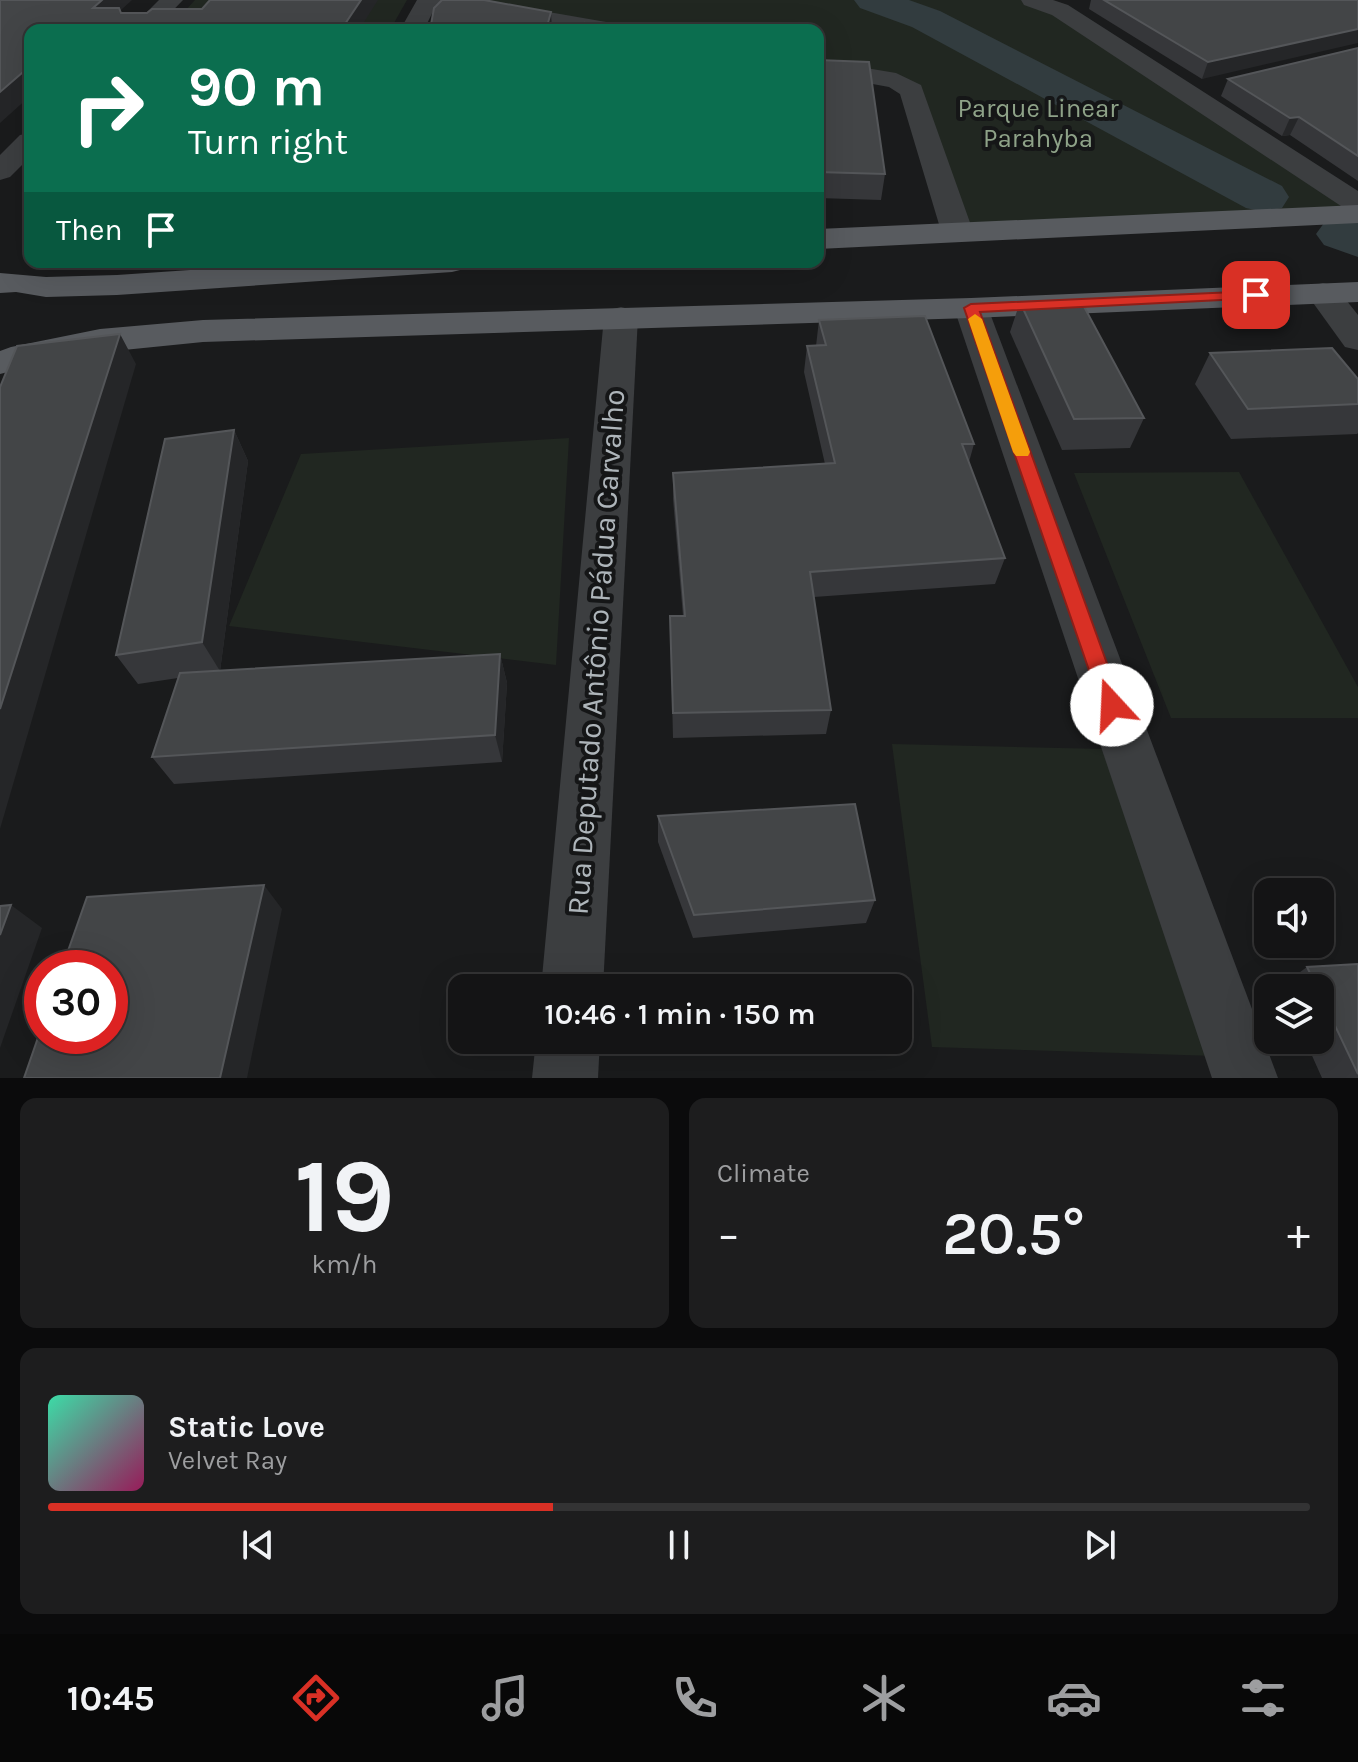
<!DOCTYPE html>
<html lang="en">
<head>
<meta charset="utf-8">
<style>
	body { margin:0; font-family:Karla,sans-serif; background:#1d1d1e; color:#f1f3f6; height:100vh; display:flex; flex-direction:column; font-size:30px; white-space:nowrap }
	* { box-sizing:border-box; margin:0 }
	p { font-size:26px; color:#9d9ea0 }
	.icon { flex:none; width:44px; height:44px; fill:none; stroke:currentColor; stroke-width:2; stroke-linecap:round; stroke-linejoin:round }
	.map { position:relative; height:1078px; overflow:hidden }
	.details { display:flex; flex-direction:column; gap:20px; padding:20px; background:#0b0b0c; flex:1 }
	.details>* { flex:none }
	.hud { position:absolute; left:24px; top:24px; width:800px; height:244px; border-radius:16px; box-shadow:0 8px 32px #0002,0 0 0 2px #333334; background:#0b6e4f; color:#fff; overflow:hidden }
	.controls { position:absolute; left:1254px; top:878px; display:grid; gap:16px }
	.controls a { display:grid; place-items:center; width:80px; height:80px; border-radius:16px; background:#141415; box-shadow:0 8px 32px #0002,0 0 0 2px #333334; font-size:40px }
	.speed { position:absolute; left:24px; top:950px; display:flex; gap:16px; font-size:40px; font-weight:700; text-align:center }
	.speed>* { display:grid; place-content:center; width:104px; height:104px; border-radius:50%; background:#141415; box-shadow:0 8px 32px #0002,0 0 0 2px #333334; line-height:1 }
	.speed .limit { border:12px solid #d22; background:#fff; color:#111 }
	.pin { position:absolute; display:grid; place-items:center; width:68px; height:68px; color:#fff; margin:-34px; border-radius:16px; box-shadow:0 4px 12px #0006 }
	.me { position:absolute; width:88px; margin:-44px; rotate:340deg; stroke-linejoin:round; filter:drop-shadow(0 0 6px #0008) }
	.turn { display:flex; align-items:center; gap:28px; height:168px; padding:0 32px; font-size:36px }
	.turn .icon { width:104px; height:104px; stroke-width:2.5 }
	.turn b { display:block; font-size:56px; line-height:68px }
	.then { display:flex; align-items:center; height:76px; padding:0 32px; background:#0003; gap:16px; font-size:30px }
	.big { font-size:60px; font-weight:600; line-height:1.1 }
	.details .card { flex:1; display:flex; flex-direction:column; justify-content:center; gap:12px; min-width:0; padding:0 28px; border-radius:16px; background:#1d1d1e }
	.details .dial { align-items:center; gap:0 }
	.dial b { font-size:104px; line-height:1 }
	.song { display:flex; align-items:center; gap:24px }
	.cover { width:96px; height:96px; border-radius:12px; background:linear-gradient(135deg,hsl(160 70% 55%),hsl(330 70% 35%)) }
	.played { height:8px; border-radius:4px; background:linear-gradient(90deg,#d93025 40%,#333334 40%) }
	.keys { display:flex; justify-content:space-around; direction:ltr }
	.heat { display:flex; justify-content:space-between; align-items:center; font-size:44px; direction:ltr }
	.details .tiles { flex:1; display:grid; gap:20px; grid-template-columns:1fr 1fr }
	.card:last-child { grid-column:span 2 }
	.trip { position:absolute; left:448px; top:974px; width:464px; height:80px; border-radius:16px; background:#141415; box-shadow:0 8px 32px #0002,0 0 0 2px #333334; font-weight:600; line-height:80px; text-align:center }
	.tab-bar { display:flex; height:128px; justify-content:space-around; align-items:center; background:#080808; color:#9d9ea0 }
	.tab-bar .icon { width:56px; height:56px }
	.tab-bar .on { color:#d93025 }
	.tab-bar b { font-size:36px; color:#f1f3f6 }
	.map>svg:first-child { display:block }
	.green { fill:#212721 }
	.lines { fill:none; stroke-linecap:round; stroke-linejoin:round }
	.river { fill:#323c3f; fill-rule:evenodd }
	.minor { fill:#3c3e40; fill-rule:evenodd }
	.major { fill:#585b5f; fill-rule:evenodd }
	.wall { fill:#36373a }
	.shaded-wall { fill:#252628 }
	.building { fill:#434547; stroke:#545659; stroke-width:2 }
	.route { fill:#d93025; stroke:#8d1f18; stroke-width:2 }
	.slow { fill:#f59e0b }
	.labels { text-anchor:middle; stroke-width:8; stroke-linejoin:round; paint-order:stroke }
	.far-park-label { font-size:26px; fill:#8ea288; stroke:#151617 }
	.street-label { font-size:30px; fill:#aeb5ba; stroke:#151617 }
</style>
</head>
<body>
<div class="map">
<svg width="1358" height="1078" viewBox="0 0 1358 1078">
	<rect width="100%" height="100%" fill="#1a1b1c"/>
	<!-- green -->
	<g class="green">
		<path d="M 195,0 L 407,0 L 390,30 L 279,30 L 182,14 Z"/>
		<path d="M 448,0 L 1030,0 L 1358,209 L 962,231 L 912,81 L 818,65 L 818,30 L 620,30 Z"/>
		<path d="M 569,438 L 556,665 L 229,626 L 301,454 Z"/>
		<path d="M 1239,472 L 1358,687 L 1358,718 L 1171,718 L 1074,473 Z"/>
		<path d="M 892,744 L 1147,750 L 1247,1057 L 932,1047 Z"/>
	</g>
	<g class="lines">
		<!-- river -->
		<g class="river">
			<path d="M 854,0 L 909,0 L 940,11 L 1282,186 L 1289,197 L 1282,208 L 1264,212 L 1246,208 L 912,27 L 860,8 Z"/>
			<path d="M 1343,218 L 1358,222 L 1358,257 L 1324,245 L 1316,234 L 1324,223 Z"/>
		</g>
		<!-- minor -->
		<g class="minor">
			<path d="M 159,0 L 183,0 L 154,30 L 129,30 Z"/>
			<path d="M 417,0 L 479,0 L 612,23 L 620,25 L 624,30 L 573,30 L 436,5 L 424,30 L 400,30 Z"/>
			<path d="M 1021,0 L 1053,0 L 1068,5 L 1358,191 L 1358,213 L 1347,210 L 1052,15 L 1024,5 Z"/>
			<path d="M 818,60 L 896,73 L 921,85 L 973,231 L 968,238 L 957,240 L 946,238 L 941,231 L 900,94 L 889,87 L 818,74 Z"/>
			<path d="M 30,133 L 30,157 L 10,177 L 0,180 L 0,155 L 20,135 Z"/>
			<path d="M 1323,283 L 1335,286 L 1358,315 L 1358,350 L 1345,347 L 1306,293 L 1311,286 Z"/>
			<path d="M 971,298 L 983,301 L 988,308 L 1278,1078 L 1212,1078 L 954,308 L 959,301 Z"/>
			<path d="M 621,307 L 633,310 L 638,317 L 603,988 L 541,988 L 604,317 L 609,310 Z"/>
			<path d="M 536,1040 L 600,1040 L 598,1078 L 532,1078 Z"/>
		</g>
		<!-- major -->
		<g class="major">
			<path d="M 1358,205 L 1358,223 L 818,249 L 818,229 Z"/>
			<path d="M 307,262 L 468,262 L 464,269 L 452,272 L 117,295 L 46,297 L 16,292 L 0,293 L 0,273 L 46,277 L 117,275 Z"/>
			<path d="M 1358,282 L 1358,302 L 971,318 L 203,342 L 74,355 L 0,374 L 0,351 L 11,347 L 100,329 L 203,320 L 971,298 Z"/>
		</g>
	</g>
	<!-- wall -->
	<g class="wall">
		<path d="M 1091,0 L 1358,0 L 1202,79 L 1089,9 Z"/>
		<path d="M 1358,48 L 1358,181 L 1290,135 L 1282,136 L 1221,96 L 1228,79 Z"/>
		<path d="M 818,60 L 885,174 L 881,200 L 818,198 Z"/>
		<path d="M 1020,302 L 1144,418 L 1130,448 L 1062,450 L 1010,332 Z"/>
		<path d="M 819,320 L 974,444 L 969,462 L 1005,558 L 995,584 L 814,597 L 831,710 L 826,734 L 673,738 L 670,616 L 683,616 L 673,499 L 673,473 L 825,464 L 804,372 L 807,346 L 816,346 Z"/>
		<path d="M 1210,353 L 1358,379 L 1358,433 L 1357,434 L 1231,439 L 1195,384 Z"/>
		<path d="M 234,430 L 248,461 L 220,671 L 500,654 L 507,683 L 502,762 L 174,784 L 152,757 L 178,678 L 138,684 L 116,655 Z"/>
		<path d="M 658,816 L 875,900 L 866,923 L 693,938 L 658,842 Z"/>
		<path d="M 1358,964 L 1358,1078 L 1322,1078 L 1305,1040 L 1320,1040 L 1320,988 L 1281,988 L 1281,986 L 1307,967 Z"/>
	</g>
	<!-- shaded-wall -->
	<g class="shaded-wall">
		<path d="M 102,0 L 132,0 L 101,28 L 93,8 Z"/>
		<path d="M 361,0 L 378,0 L 359,30 L 341,30 Z"/>
		<path d="M 551,12 L 552,30 L 546,30 Z"/>
		<path d="M 1358,29 L 1358,43 L 1202,79 L 1208,62 Z"/>
		<path d="M 30,66 L 30,96 L 0,123 L 0,92 Z"/>
		<path d="M 1299,117 L 1290,135 L 1282,136 L 1290,118 Z"/>
		<path d="M 120,334 L 136,364 L 0,829 L 0,709 Z"/>
		<path d="M 234,430 L 248,461 L 220,671 L 202,642 Z"/>
		<path d="M 500,654 L 507,683 L 502,762 L 495,735 Z"/>
		<path d="M 264,885 L 282,909 L 247,1078 L 220,1078 Z"/>
		<path d="M 11,905 L 42,928 L 0,1048 L 0,935 Z"/>
	</g>
	<!-- building -->
	<g class="building">
		<path d="M 0,0 L 102,0 L 93,8 L 119,8 L 121,13 L 147,13 L 152,9 L 202,9 L 210,0 L 361,0 L 341,30 L 30,30 L 30,66 L 0,92 Z"/>
		<path d="M 442,0 L 484,0 L 551,12 L 546,30 L 430,30 L 434,8 Z"/>
		<path d="M 1104,0 L 1358,0 L 1358,29 L 1208,62 Z"/>
		<path d="M 584,23 L 584,30 L 552,30 Z"/>
		<path d="M 1358,48 L 1358,156 L 1299,117 L 1290,118 L 1228,79 Z"/>
		<path d="M 818,60 L 869,62 L 885,174 L 818,172 Z"/>
		<path d="M 1081,301 L 1144,418 L 1074,419 L 1020,302 Z"/>
		<path d="M 925,316 L 974,444 L 962,444 L 1005,558 L 810,572 L 831,710 L 673,713 L 670,616 L 685,616 L 673,473 L 835,463 L 807,346 L 826,345 L 819,320 Z"/>
		<path d="M 120,334 L 0,709 L 0,387 L 17,346 Z"/>
		<path d="M 1332,348 L 1358,379 L 1358,404 L 1248,409 L 1210,353 Z"/>
		<path d="M 234,430 L 202,642 L 116,655 L 165,439 Z"/>
		<path d="M 500,654 L 495,735 L 152,757 L 180,673 Z"/>
		<path d="M 855,804 L 875,900 L 694,915 L 658,816 Z"/>
		<path d="M 264,885 L 220,1078 L 24,1078 L 42,1026 L 42,1036 L 110,1036 L 110,968 L 62,968 L 87,897 Z"/>
		<path d="M 11,905 L 0,935 L 0,906 Z"/>
		<path d="M 1358,964 L 1358,1074 L 1320,994 L 1320,988 L 1317,988 L 1307,967 Z"/>
	</g>
	<!-- route -->
	<path class="route" d="M 1256,291 L 1263,295 L 1261,298 L 980,312 L 1122,705 L 1119,711 L 1112,714 L 1104,711 L 1101,705 L 964,308 L 971,304 Z"/>
	<!-- slow -->
	<path class="slow" d="M 975,314 L 982,319 L 1030,452 L 1028,456 L 1016,456 L 1013,452 L 968,319 Z"/>
	<g class="labels">
		<!-- far-park labels -->
		<g class="far-park-label">
			<text x="1038" y="117">Parque Linear<tspan x="1038" dy="30">Parahyba</tspan></text>
		</g>
		<!-- street labels -->
		<g class="street-label">
			<text transform="translate(596 652) rotate(-86)" y="10">Rua Deputado Antônio Pádua Carvalho</text>
		</g>
	</g>
</svg>
<div class="controls">
<a><svg class="icon" aria-label="sound" viewBox="0 0 24 24"><path d="M4 9h4l5-4v14l-5-4H4zM17 9q2 3 0 6"/></svg></a>
<a><svg class="icon" aria-label="layers" viewBox="0 0 24 24"><path d="M12 4l9 5-9 5-9-5zM3 14l9 5 9-5"/></svg></a>
</div>
<div class="speed"><div class="limit">30</div></div>
<div class="pin" style="left:1256px;top:295px;background:#d93025"><svg class="icon" aria-label="arrive" viewBox="0 0 24 24"><path d="M6 21V4h12l-3 4 3 4H6"/></svg></div>
<svg class="me" style="left:1112px;top:705px" viewBox="-20 -20 40 40"><circle r="19" fill="#fff"/><path d="M0-13L10 11 0 6-10 11z" fill="#d93025"/></svg>
<div class="trip">10:46 · 1 min · 150 m</div>
<div class="hud">
<div class="turn"><svg class="icon" aria-label="right" viewBox="0 0 24 24"><path d="M7 20v-9h11M14 6l5 5-5 5"/></svg><div><b>90 m</b>Turn right</div></div>
<div class="then">Then<svg class="icon" aria-label="arrive" viewBox="0 0 24 24"><path d="M6 21V4h12l-3 4 3 4H6"/></svg></div>
</div>
</div>
<section class="details">
<div class="tiles">
<div class="card dial"><b>19</b><p>km/h</p></div>
<div class="card"><p>Climate</p>
<div class="heat"><a>−</a><b class="big">20.5°</b><a>+</a></div>
</div>
<div class="card">
<div class="song"><i class="cover"></i><div><b>Static Love</b><p>Velvet Ray</p></div></div>
<div class="played"></div>
<div class="keys"><svg class="icon" aria-label="previous" viewBox="0 0 24 24"><path d="M18 5L8 12l10 7zM5 5v14"/></svg><svg class="icon" aria-label="pause" viewBox="0 0 24 24"><path d="M8 5v14M16 5v14"/></svg><svg class="icon" aria-label="next" viewBox="0 0 24 24"><path d="M6 5l10 7-10 7zM19 5v14"/></svg></div>
</div>
</div>
</section>
<nav class="tab-bar">
<b>10:45</b>
<svg class="icon on" aria-label="directions" viewBox="0 0 24 24"><path d="M12 3l9 9-9 9-9-9zM9 14v-3h6M13 9l2 2-2 2"/></svg>
<svg class="icon" aria-label="music" viewBox="0 0 24 24"><path d="M9 18V5l10-2v13"/><circle cx="6" cy="18" r="3"/><circle cx="16" cy="16" r="3"/></svg>
<svg class="icon" aria-label="phone" viewBox="0 0 24 24"><path d="M5 4h4l2 5-3 2q2 4 5 5l2-3 5 2v4C11 20 4 13 5 4z"/></svg>
<svg class="icon" aria-label="climate" viewBox="0 0 24 24"><path d="M12 3v18M4 7l16 10M4 17L20 7"/></svg>
<svg class="icon" aria-label="car" viewBox="0 0 24 24"><path d="M5 17H2v-5l4-1 3-4h7l3 4 3 1v5h-3M9 17h6M6 11h13"/><circle cx="7" cy="17" r="2"/><circle cx="17" cy="17" r="2"/></svg>
<svg class="icon" aria-label="filters" viewBox="0 0 24 24"><path d="M4 7h16M4 17h16"/><circle cx="9" cy="7" r="2"/><circle cx="15" cy="17" r="2"/></svg>
</nav>
</body>
</html>
